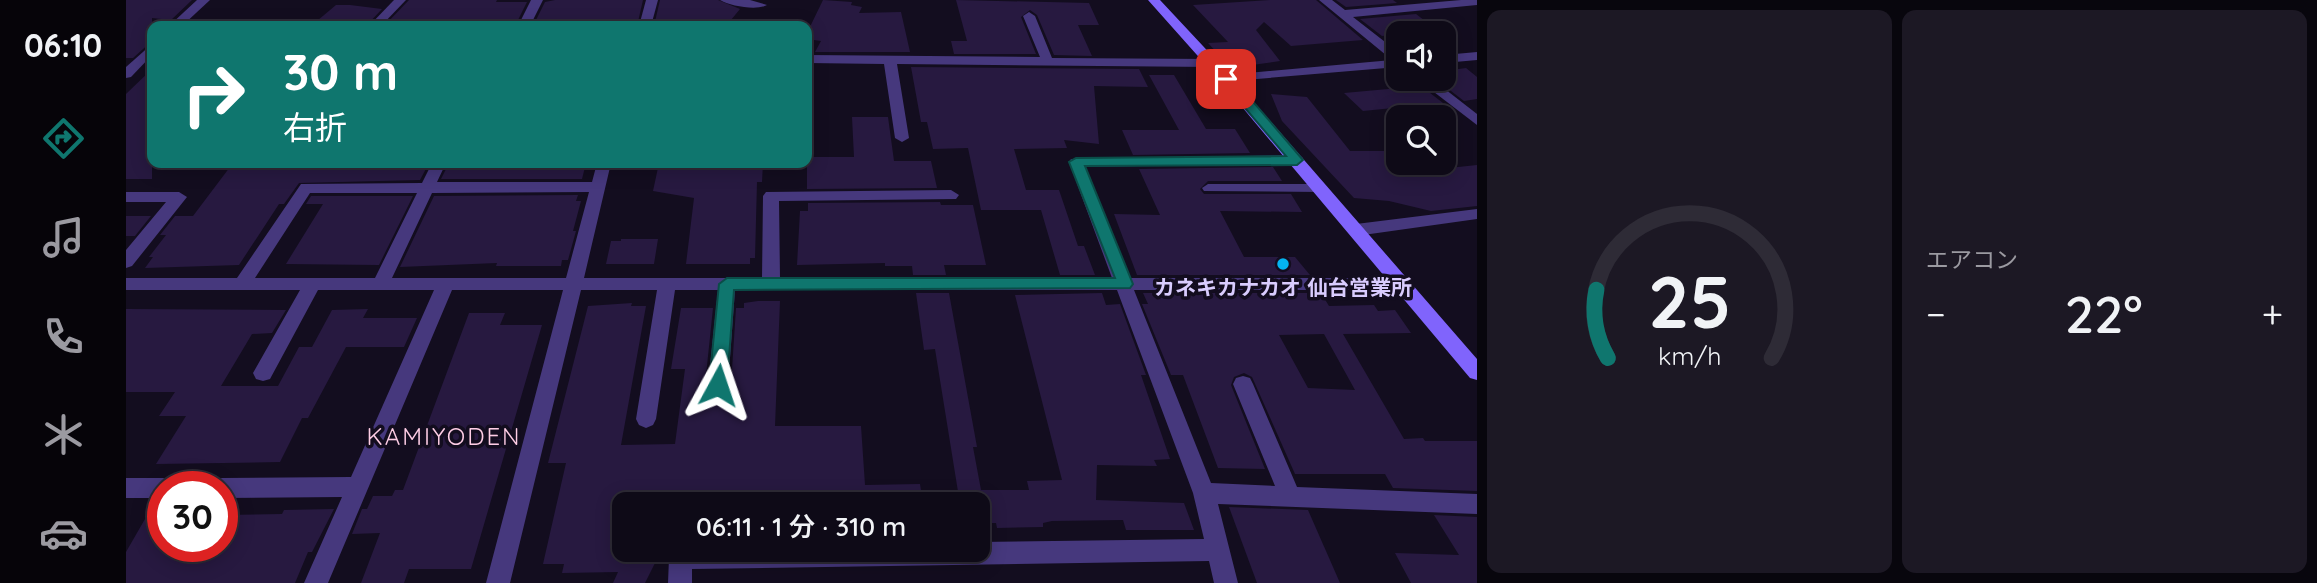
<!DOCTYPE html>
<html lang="ja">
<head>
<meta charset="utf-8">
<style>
	body { margin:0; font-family:Quicksand,"Noto Sans JP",sans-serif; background:#1c1824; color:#f1f3f6; height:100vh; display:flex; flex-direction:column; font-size:26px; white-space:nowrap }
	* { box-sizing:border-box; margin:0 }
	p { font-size:23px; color:#9b9aa1 }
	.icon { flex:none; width:38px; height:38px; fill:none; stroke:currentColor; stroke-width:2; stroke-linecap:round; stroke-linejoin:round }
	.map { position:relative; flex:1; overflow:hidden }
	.sheet { display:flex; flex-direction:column; gap:10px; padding:10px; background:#08060d; width:840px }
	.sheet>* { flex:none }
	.guide { position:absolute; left:21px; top:21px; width:665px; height:147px; border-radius:14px; box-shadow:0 4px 18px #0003,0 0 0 2px #2e2b36; background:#0f766e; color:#fff; overflow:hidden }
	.fabs { position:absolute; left:1260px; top:21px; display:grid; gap:14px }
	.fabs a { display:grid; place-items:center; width:70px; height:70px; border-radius:14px; background:#0e0a17; box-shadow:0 4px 18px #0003,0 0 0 2px #2e2b36; font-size:35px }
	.speed { position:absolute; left:21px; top:471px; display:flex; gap:14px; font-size:35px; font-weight:700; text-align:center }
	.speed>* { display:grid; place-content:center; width:91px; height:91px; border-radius:50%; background:#0e0a17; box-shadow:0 4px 18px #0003,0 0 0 2px #2e2b36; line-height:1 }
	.speed .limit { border:10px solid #d22; background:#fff; color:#111 }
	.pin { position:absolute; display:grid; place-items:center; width:60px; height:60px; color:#fff; margin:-30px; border-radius:14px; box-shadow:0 4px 10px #0006 }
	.me { position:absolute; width:77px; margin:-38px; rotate:5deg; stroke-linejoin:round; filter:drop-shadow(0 0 5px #0008) }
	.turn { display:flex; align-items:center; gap:24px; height:147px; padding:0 21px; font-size:32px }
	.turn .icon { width:91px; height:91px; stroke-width:2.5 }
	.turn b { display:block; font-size:49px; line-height:60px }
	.big { font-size:52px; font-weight:600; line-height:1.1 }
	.sheet .tile { flex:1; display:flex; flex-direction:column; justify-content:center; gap:10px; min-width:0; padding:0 24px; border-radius:14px; background:#1c1824 }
	.sheet .dial { align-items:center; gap:0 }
	.dial svg { height:182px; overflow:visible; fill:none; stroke:#2e2b36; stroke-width:7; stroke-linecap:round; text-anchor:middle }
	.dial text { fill:#f1f3f6; stroke:none }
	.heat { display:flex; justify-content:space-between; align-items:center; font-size:38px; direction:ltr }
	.sheet .tiles { flex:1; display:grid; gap:10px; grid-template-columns:repeat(2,1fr) }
	.trip { position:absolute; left:486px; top:492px; width:378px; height:70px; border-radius:14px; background:#0e0a17; box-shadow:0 4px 18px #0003,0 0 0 2px #2e2b36; font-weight:600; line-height:70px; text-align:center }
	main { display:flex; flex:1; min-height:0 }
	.dock { display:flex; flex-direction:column; width:126px; justify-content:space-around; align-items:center; background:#060409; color:#9b9aa1 }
	.dock .icon { width:49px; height:49px }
	.dock .current { color:#0f766e }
	.dock b { font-size:32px; color:#f1f3f6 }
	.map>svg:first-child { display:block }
	.building { fill:#271940; fill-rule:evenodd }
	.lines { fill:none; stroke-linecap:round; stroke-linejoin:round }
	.service { fill:#46387d; fill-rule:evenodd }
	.minor { fill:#46387d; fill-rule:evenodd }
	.secondary { fill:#8064fc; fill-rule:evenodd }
	.route { fill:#0f766e; stroke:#0a4d48; stroke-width:2 }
	.poi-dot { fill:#04b4f1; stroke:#130d1f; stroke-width:2.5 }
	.labels { text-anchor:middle; stroke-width:7; stroke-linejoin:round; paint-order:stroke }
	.poi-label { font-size:21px; font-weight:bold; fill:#d9ccfe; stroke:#130d1f }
	.quarter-label { font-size:24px; letter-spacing:2px; fill:#fecde5; stroke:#130d1f }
</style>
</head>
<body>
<main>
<nav class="dock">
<b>06:10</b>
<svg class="icon current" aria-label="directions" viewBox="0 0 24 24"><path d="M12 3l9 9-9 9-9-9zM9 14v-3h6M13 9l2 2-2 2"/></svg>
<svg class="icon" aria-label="music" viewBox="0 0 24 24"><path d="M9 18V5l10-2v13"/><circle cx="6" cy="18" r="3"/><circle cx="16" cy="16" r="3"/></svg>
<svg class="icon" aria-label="phone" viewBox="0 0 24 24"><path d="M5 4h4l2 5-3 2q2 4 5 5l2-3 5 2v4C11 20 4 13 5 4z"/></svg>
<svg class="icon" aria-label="climate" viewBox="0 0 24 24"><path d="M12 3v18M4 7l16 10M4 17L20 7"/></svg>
<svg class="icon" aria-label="car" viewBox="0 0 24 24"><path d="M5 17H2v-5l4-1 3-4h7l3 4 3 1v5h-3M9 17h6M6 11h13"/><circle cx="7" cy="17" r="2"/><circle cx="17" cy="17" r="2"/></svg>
</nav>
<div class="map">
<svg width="1351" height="583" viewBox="0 0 1351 583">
	<rect width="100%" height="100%" fill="#130d1f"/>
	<!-- building -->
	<g class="building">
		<path d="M 0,0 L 66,0 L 45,20 L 26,18 L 26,41 L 7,58 L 0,58 Z"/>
		<path d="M 283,0 L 371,0 L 370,2 L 401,2 L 389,26 L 258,26 Z"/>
		<path d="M 429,0 L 517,0 L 511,26 L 407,26 L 419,2 Z"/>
		<path d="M 534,0 L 592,0 L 614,9 L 600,26 L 564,22 L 563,26 L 528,26 Z"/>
		<path d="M 697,0 L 726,2 L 725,5 L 736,7 L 733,13 L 775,12 L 784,52 L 689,52 L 695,41 L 681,39 L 681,33 Z"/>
		<path d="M 830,0 L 963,3 L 973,25 L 952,25 L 966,56 L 928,55 L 911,15 L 904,10 L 895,17 L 910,54 L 828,54 L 825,41 L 841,41 Z"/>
		<path d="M 1144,0 L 1190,0 L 1237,40 L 1165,46 L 1138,22 L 1130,30 L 1154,61 L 1105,68 L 1082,43 L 1102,42 L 1067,5 Z"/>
		<path d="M 1210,0 L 1267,0 L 1271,3 L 1220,7 Z"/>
		<path d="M 210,5 L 224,5 L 256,9 L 240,26 L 185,26 Z"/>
		<path d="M 1290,14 L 1312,31 L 1256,36 L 1234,19 Z"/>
		<path d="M 785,67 L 1013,69 L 1022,87 L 968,86 L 973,144 L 938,140 L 941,148 L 888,149 L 900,190 L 933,190 L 952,246 L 958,246 L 969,275 L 934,275 L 915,210 L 855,210 L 842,148 L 807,149 L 801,122 L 795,122 Z"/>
		<path d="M 1340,68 L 1351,77 L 1351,99 L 1338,101 L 1316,84 L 1318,71 Z"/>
		<path d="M 26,69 L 26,179 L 0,179 L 0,94 Z"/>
		<path d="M 1023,75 L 1048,75 L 1080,129 L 1109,129 L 1124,153 L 1007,155 L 996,130 L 1053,130 Z"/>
		<path d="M 1295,86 L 1317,103 L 1237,111 L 1218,93 Z"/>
		<path d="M 1145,94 L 1181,97 L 1224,151 L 1272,151 L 1272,163 L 1297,163 L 1304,170 L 1351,165 L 1351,206 L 1305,211 L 1263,201 L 1228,198 L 1156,121 Z"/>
		<path d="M 726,117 L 762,117 L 768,161 L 805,161 L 811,188 L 681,189 L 681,157 L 728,157 Z"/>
		<path d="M 107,163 L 303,163 L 294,180 L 173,183 L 158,204 L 153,204 L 113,265 L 19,268 L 27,257 L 23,257 L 40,235 L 34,235 L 49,216 L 67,216 Z"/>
		<path d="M 323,163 L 460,163 L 456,179 L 315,179 Z"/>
		<path d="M 533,163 L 637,163 L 636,182 L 631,182 L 629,258 L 624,258 L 624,264 L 560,264 L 568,198 L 527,191 Z"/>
		<path d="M 1147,167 L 1156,181 L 1082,181 L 1074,189 L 1078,194 L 1165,194 L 1176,212 L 1094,211 L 1118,257 L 1169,257 L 1184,275 L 1011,275 L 988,214 L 1034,215 L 1013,169 Z"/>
		<path d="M 452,195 L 450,201 L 455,201 L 447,231 L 450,231 L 442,260 L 436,260 L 435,266 L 370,266 L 371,263 L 274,267 L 308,196 Z"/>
		<path d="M 185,196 L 287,196 L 253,265 L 160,264 L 197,204 L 180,204 Z"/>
		<path d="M 814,202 L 815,205 L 847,205 L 860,265 L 818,265 L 820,275 L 787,275 L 786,266 L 759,266 L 759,263 L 671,265 L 674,211 L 682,211 L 682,203 Z"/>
		<path d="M 0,216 L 25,216 L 9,236 L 0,236 Z"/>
		<path d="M 495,239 L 532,239 L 528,264 L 480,264 L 485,241 L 495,241 Z"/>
		<path d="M 790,293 L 823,293 L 851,447 L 847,447 L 855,490 L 903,490 L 901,481 L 936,480 L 889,295 L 976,293 L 980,305 L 994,304 L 1020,375 L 1015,375 L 1044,459 L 1028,460 L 1031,466 L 971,465 L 970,500 L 1058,503 L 1068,530 L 1000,530 L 997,520 L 926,521 L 917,523 L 917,527 L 871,528 L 870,523 L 852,523 L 852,504 L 834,504 L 809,349 L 798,350 Z"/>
		<path d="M 1017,293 L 1195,293 L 1203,306 L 1248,305 L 1252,311 L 1269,310 L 1285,333 L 1217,334 L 1278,439 L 1297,438 L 1299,441 L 1351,441 L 1351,491 L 1267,488 L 1259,474 L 1169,474 L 1126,377 L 1118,373 L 1108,377 L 1105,385 L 1139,469 L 1092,468 L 1057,375 L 1045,375 L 1016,304 L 1022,304 ZM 1198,334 L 1229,390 L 1182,388 L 1153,335 Z"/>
		<path d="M 632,301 L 654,301 L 649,426 L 735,426 L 739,485 L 794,484 L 797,504 L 499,504 L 499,550 L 528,550 L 523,560 L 529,563 L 519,583 L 487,583 L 492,572 L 436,573 L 438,564 L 417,564 L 440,463 L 422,463 L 462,306 L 506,303 L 505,306 L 520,306 L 495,445 L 549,444 L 559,369 L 545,369 L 555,308 L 587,308 L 579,385 L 584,394 L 593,396 L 601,392 L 605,385 L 610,308 L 618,308 L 618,303 Z"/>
		<path d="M 0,309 L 160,310 L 146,333 L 126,334 L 95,386 L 152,386 L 173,347 L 186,347 L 206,310 L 242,309 L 237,318 L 291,318 L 278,347 L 220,347 L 182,418 L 176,418 L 154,462 L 30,464 L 60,416 L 33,416 L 49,392 L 0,392 Z"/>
		<path d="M 343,313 L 379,313 L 374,325 L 416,325 L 345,569 L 283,569 L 278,583 L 235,583 L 254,533 L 226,534 L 236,509 L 241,509 L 247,496 L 266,496 L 269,490 L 277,490 Z"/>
		<path d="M 1103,507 L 1182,510 L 1214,583 L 1131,583 Z"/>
		<path d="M 208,509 L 186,552 L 182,552 L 169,583 L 0,583 L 0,552 L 19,519 L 37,519 L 37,546 L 96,546 L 96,515 L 156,514 L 158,510 Z"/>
		<path d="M 1308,515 L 1351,517 L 1351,583 L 1285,583 L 1269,553 L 1333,555 Z"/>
	</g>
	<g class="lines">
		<!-- service -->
		<path class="service" d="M 1082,184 L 1195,184 L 1201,188 L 1195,192 L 1078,191 L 1076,188 Z"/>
		<!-- minor -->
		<g class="minor">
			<path d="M 71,0 L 84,0 L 56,26 L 43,26 Z"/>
			<path d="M 268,0 L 280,0 L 255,26 L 243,26 Z"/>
			<path d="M 405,0 L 417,0 L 404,26 L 392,26 Z"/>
			<path d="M 520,0 L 532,0 L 525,26 L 513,26 Z"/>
			<path d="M 594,0 L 624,0 L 641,5 C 631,11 604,6 594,0 Z"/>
			<path d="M 1193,0 L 1206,0 L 1219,10 L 1335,0 L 1351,0 L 1351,5 L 1227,17 L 1272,52 L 1272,67 L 1095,82 L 1095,76 L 1100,75 L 1266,60 Z"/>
			<path d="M 903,12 L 909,16 L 926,58 L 1086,59 L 1092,63 L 1086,67 L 771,64 L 783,138 L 776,142 L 769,138 L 758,64 L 681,63 L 681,55 L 914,57 L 897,16 Z"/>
			<path d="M 26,44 L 26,55 L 5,77 L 0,78 L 0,67 Z"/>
			<path d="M 1351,52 L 1351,60 L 1318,63 L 1318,55 Z"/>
			<path d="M 1291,79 L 1306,79 L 1351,114 L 1351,125 Z"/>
			<path d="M 1171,155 L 1176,157 L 1178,160 L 1176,163 L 959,167 L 1003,278 L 1276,278 L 1282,279 L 1285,284 L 1282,289 L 1276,290 L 1008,290 L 1085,483 L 1149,486 L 1107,384 L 1110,378 L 1117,376 L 1124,378 L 1127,384 L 1171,487 L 1351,494 L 1351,514 L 1092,504 L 1112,583 L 1088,583 L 1083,561 L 566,569 L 566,583 L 542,583 L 543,558 L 548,550 L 852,550 L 852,542 L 1078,539 L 1067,493 L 991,290 L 609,290 L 602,385 L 599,391 L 592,393 L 585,391 L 582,385 L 592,290 L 549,290 L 530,419 L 527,425 L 520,428 L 513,425 L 510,419 L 531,290 L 455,290 L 384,583 L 360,583 L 437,290 L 326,290 L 202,583 L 178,583 L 216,497 L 96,498 L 96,486 L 86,486 L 88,481 L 96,478 L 225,477 L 308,290 L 192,290 L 144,379 L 137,381 L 130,379 L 127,373 L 174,290 L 0,290 L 0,278 L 111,278 L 175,184 L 296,183 L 306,163 L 320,163 L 311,182 L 466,182 L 471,163 L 485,163 L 458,278 L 636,278 L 637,196 L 640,192 L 825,190 L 833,195 L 830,199 L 653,201 L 654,278 L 986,278 L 943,162 L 945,159 ZM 463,192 L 440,278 L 266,278 L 306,193 ZM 184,193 L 291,193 L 249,278 L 129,278 Z"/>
			<path d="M 0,192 L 53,192 L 61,197 L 6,266 L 0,268 L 0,250 L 40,202 L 0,202 Z"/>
			<path d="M 1351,209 L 1351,219 L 1230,236 L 1222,230 L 1230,224 Z"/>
			<path d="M 0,478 L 37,478 L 45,481 L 47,486 L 37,486 L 37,498 L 0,498 Z"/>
		</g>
		<!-- secondary -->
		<path class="secondary" d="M 1022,0 L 1034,0 L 1105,76 L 1351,359 L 1351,380 L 1344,378 L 1095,82 Z"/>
	</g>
	<!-- route -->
	<path class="route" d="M 1096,76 L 1105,76 L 1177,160 L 1171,165 L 959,166 L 1007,284 L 1004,288 L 608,290 L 601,385 L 598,390 L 592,392 L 586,390 L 583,385 L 593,284 L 601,278 L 989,278 L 943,162 L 950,158 L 1160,156 L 1096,81 Z"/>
	<!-- markers -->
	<circle class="poi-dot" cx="1157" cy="264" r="7"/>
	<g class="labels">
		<!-- poi labels -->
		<g class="poi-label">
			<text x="1157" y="295">カネキカナカオ 仙台営業所</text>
		</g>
		<!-- quarter labels -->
		<g class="quarter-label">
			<text x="318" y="445">KAMIYODEN</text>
		</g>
	</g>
</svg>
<div class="fabs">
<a><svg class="icon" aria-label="sound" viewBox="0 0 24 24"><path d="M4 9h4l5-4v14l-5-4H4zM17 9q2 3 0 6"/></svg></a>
<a><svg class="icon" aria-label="search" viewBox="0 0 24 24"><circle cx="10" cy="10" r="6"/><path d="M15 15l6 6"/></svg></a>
</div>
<div class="speed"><div class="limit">30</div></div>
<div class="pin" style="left:1100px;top:79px;background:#d93025"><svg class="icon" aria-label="arrive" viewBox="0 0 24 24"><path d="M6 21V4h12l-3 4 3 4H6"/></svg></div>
<svg class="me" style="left:592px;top:385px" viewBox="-20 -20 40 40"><path d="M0-17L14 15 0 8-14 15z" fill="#0f766e" stroke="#fff" stroke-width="4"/></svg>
<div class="trip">06:11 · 1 分 · 310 m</div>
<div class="guide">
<div class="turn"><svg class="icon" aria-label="right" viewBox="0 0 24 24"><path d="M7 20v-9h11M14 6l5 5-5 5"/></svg><div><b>30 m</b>右折</div></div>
</div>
</div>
<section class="sheet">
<div class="tiles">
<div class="tile dial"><svg viewBox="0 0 100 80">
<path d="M14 69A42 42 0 1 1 86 69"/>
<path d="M14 69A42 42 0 0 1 9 39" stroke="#0f766e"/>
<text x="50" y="56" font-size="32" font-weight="700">25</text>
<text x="50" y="72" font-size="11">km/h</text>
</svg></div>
<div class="tile"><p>エアコン</p>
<div class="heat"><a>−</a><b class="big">22°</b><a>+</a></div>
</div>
</div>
</section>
</main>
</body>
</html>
